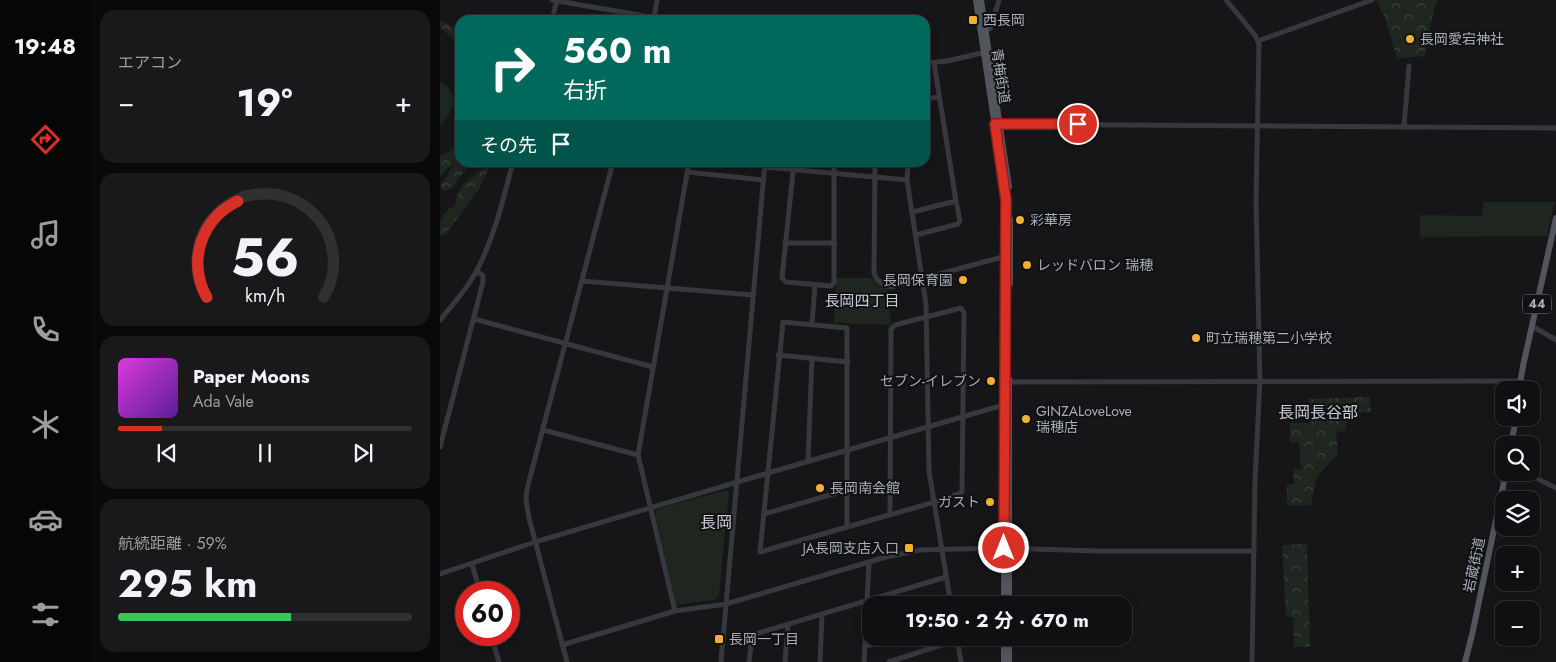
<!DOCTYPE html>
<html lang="ja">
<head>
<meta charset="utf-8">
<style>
	body { margin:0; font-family:Jost,"Noto Sans JP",sans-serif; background:#19191b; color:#f1f3f6; height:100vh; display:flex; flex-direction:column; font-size:19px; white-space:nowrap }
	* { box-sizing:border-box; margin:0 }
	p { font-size:16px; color:#9c9d9f }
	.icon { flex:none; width:28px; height:28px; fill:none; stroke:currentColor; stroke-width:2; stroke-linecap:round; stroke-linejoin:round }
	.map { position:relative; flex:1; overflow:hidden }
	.panel { display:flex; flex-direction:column; gap:10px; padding:10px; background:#09090a; width:350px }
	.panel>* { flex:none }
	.top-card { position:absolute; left:15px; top:15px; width:475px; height:152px; border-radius:15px; box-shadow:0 2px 8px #0003,0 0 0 1px #303032; background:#00695c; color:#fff; overflow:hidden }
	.fabs { position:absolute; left:1055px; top:381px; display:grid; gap:10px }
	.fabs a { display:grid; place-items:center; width:45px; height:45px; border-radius:10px; background:#101012; box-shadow:0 2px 8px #0003,0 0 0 1px #303032; font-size:25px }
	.speed { position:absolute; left:15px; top:581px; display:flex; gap:10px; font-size:25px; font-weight:700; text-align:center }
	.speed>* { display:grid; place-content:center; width:65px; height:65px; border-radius:50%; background:#101012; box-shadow:0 2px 8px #0003,0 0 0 1px #303032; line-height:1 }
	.speed .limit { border:8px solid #d22; background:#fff; color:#111 }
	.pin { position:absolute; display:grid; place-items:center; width:42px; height:42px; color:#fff; margin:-21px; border:2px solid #fff; border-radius:50%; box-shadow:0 1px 5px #0007 }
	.me { position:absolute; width:55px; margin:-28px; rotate:0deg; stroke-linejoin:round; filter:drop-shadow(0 0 4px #0008) }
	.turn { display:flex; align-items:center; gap:18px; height:105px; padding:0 25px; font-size:22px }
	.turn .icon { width:65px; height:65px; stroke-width:2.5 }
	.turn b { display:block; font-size:35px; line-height:42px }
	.then { display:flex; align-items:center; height:48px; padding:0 25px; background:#0003; gap:10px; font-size:19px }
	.big { font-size:38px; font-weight:700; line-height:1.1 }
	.panel .tile { flex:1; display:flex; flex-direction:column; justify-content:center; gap:8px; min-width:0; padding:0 18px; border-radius:15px; background:#19191b }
	.panel .dial { align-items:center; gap:0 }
	.dial svg { height:130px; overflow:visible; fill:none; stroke:#303032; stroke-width:7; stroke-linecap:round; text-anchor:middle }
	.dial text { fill:#f1f3f6; stroke:none }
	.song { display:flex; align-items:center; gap:15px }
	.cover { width:60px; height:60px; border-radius:8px; background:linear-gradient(135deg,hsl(300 70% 55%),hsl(270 70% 35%)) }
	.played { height:5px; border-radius:2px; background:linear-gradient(90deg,#d93025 15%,#303032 15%) }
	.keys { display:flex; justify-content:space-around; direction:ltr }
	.heat { display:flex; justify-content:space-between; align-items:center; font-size:28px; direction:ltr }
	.charge { height:8px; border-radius:4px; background:linear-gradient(90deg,#34c759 59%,#303032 0) }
	.trip { position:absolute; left:422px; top:596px; width:270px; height:50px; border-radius:15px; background:#101012; box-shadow:0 2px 8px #0003,0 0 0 1px #303032; font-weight:700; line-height:50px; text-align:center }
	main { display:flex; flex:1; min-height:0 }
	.dock { display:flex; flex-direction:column; width:90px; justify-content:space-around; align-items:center; background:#060607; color:#9c9d9f }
	.dock .icon { width:35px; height:35px }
	.dock .selected { color:#d93025 }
	.dock b { font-size:22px; color:#f1f3f6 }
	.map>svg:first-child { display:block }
	.green { fill:#1e261f }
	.forest { fill:url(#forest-crowns) }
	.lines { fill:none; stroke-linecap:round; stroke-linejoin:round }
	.minor { stroke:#37383d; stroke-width:5 }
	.major { stroke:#53555c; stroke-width:6 }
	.route-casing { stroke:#8d1f18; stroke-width:12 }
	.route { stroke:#d93025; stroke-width:9 }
	.poi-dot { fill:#f2b134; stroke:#111113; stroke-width:2 }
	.labels { text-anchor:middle; stroke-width:4; stroke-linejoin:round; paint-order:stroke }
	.shield { fill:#111113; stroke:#7b7e86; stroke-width:1 }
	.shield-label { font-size:12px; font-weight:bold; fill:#a8adb8 }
	.poi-label { font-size:14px; fill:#a8adb8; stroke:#111113; text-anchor:start }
	.street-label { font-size:14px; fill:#a8adb8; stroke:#111113 }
	.neighbourhood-label { font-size:15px; fill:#c9ccd4; stroke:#111113 }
	.quarter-label { font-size:16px; fill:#c9ccd4; stroke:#111113 }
</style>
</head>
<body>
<main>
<nav class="dock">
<b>19:48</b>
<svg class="icon selected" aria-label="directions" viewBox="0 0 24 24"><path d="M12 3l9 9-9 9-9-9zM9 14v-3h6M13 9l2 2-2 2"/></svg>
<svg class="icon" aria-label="music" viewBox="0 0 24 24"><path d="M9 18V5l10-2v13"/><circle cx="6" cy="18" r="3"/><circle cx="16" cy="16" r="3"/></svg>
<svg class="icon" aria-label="phone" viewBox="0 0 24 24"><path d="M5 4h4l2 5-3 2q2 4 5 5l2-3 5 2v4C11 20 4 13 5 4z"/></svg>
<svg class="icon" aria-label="climate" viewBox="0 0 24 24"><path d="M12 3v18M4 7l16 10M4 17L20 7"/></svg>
<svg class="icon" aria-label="car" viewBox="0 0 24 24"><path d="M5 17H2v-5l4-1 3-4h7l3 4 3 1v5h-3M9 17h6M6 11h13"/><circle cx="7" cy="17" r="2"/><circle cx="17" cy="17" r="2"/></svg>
<svg class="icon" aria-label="filters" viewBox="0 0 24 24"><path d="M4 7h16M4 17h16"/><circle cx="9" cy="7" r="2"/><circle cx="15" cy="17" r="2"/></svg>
</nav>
<section class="panel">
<div class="tile"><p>エアコン</p>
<div class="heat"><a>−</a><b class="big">19°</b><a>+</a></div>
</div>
<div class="tile dial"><svg viewBox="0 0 100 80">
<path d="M14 69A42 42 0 1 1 86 69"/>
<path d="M14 69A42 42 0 0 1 33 10" stroke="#d93025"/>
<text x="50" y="56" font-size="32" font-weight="700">56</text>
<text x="50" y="72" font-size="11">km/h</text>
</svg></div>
<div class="tile">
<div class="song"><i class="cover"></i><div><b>Paper Moons</b><p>Ada Vale</p></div></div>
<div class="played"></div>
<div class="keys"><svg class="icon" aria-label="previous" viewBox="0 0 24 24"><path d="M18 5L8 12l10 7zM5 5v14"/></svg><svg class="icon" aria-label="pause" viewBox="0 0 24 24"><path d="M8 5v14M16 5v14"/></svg><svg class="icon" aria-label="next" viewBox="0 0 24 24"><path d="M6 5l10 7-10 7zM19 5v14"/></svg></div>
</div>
<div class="tile"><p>航続距離 · 59%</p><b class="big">295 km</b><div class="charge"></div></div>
</section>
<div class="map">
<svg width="1116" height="662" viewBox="0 0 1116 662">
	<defs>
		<pattern id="forest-crowns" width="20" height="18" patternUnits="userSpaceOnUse" patternTransform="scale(1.25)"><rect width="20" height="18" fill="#1e261f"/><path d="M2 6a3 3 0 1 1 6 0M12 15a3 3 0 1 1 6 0" fill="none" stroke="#3c433d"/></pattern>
	</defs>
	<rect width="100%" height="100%" fill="#161618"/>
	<!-- green -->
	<g class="green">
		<path d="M 0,82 C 22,93 13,112 0,126 Z"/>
		<path d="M 1044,202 L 1115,202 L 1107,236 L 980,237 L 980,215 L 1041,216 Z"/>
		<path d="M 396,278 L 431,278 L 448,291 L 451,325 L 394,323 Z"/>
		<path d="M 286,490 L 289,493 L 279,595 L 274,600 L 236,605 L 215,513 L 217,509 Z"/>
	</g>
	<!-- forest -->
	<g class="forest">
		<path d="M 939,0 L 998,0 L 994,10 L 984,56 L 957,59 L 945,18 L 936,1 Z"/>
		<path d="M 0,20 C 12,24 20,33 20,46 L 0,27 Z"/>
		<path d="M 18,141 L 20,141 L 20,162 L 30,163 L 13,187 L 4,191 L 0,185 L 8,174 L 13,163 L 0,177 L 0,156 L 11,150 Z"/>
		<path d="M 46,163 L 52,163 L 39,189 L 6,234 L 0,236 C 0,221 0,213 15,206 C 16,198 19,189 25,183 C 30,179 35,177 37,171 L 43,169 Z"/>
		<path d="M 930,397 L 931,412 L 906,413 L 906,430 L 896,433 L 898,454 L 877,477 L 871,505 L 847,506 L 847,484 L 854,484 L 853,469 L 861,469 L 859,442 L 850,442 L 850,423 L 871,423 L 869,399 Z"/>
		<path d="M 867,544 L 870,647 L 854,647 L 853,617 L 846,617 L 842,545 Z"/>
	</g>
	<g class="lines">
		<!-- minor -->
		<g class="minor">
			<path d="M 112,0 L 228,20"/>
			<path d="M 786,0 L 815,35 L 819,44 L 816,201 L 820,381 L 815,480 L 812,662"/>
			<path d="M 214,18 L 217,0"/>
			<path d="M 112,20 L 117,0"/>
			<path d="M 542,30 L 550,29 L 551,27 L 559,0"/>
			<path d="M 818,41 L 932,0"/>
			<path d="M 485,63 L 507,61 L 546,52"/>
			<path d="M 485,99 L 499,97"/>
			<path d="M 558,124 L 1116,128"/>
			<path d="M 964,126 L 969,66"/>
			<path d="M 354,162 L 342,278 L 346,282 L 391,286 L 394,283 L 394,162"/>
			<path d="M 435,162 L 434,273 C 435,279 445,287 451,287 L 566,256"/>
			<path d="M 468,162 L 467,180 L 486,304 L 489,471 L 511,605"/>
			<path d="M 325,167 L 467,180"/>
			<path d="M 247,172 L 324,180"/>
			<path d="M 472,212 L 516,201 L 494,63"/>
			<path d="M 476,235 L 518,224 L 520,221 L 516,201"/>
			<path d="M 345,243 L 395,243"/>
			<path d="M 142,281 L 313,295"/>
			<path d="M 34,319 L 213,367"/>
			<path d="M 0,320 C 13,304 28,288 37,270 C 55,236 63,199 73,162"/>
			<path d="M 372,324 L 375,285"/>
			<path d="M 1092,326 L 1116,340"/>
			<path d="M 338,355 L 408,362"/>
			<path d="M 566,382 L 1080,381"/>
			<path d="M 103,430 L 198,455"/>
			<path d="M 0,447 L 43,282 L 43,276 L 37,271"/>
			<path d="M 368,461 L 372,358"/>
			<path d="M 1084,472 L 1116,488"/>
			<path d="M 324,514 L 407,490"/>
			<path d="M 407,527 L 407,328 L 343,322 L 320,552 C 363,540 406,527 449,515 C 473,508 499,502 522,492 L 524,313 L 521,308 L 455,325 L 451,329 L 450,514"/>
			<path d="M 32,564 L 40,592"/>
			<path d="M 0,574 L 95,542 L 328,473 L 567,404"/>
			<path d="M 493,605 L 510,600"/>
			<path d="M 235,611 L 198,455 L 249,162"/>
			<path d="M 51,635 L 59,662"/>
			<path d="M 517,638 L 521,662"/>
			<path d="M 122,645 L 235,611 L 286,604 L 446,557 L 479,550 L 558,548 L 658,551 L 814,551"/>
			<path d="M 425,646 L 456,638"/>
			<path d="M 127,662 L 89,518 L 86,499 L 87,489 L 173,162"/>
			<path d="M 281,662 L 325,162"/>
			<path d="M 309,662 L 312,635 L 506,577"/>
			<path d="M 345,662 L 348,624"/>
			<path d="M 380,662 L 382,614"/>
			<path d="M 424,662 L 429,562"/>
			<path d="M 449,662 L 517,640 L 540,638"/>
		</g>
		<!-- major -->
		<g class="major">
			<path d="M 536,0 L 566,200 L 564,605"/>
			<path d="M 541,0 L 569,187"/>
			<path d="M 570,219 L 570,284"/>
			<path d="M 1079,390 L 1083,366 L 1116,218"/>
			<path d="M 1071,445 L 1076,418"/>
			<path d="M 569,605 L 569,379"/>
			<path d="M 564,638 L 564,662"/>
			<path d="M 569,638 L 569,662"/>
			<path d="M 1025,662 L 1032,635 L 1066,472"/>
		</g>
	</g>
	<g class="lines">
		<!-- route casing -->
		<g class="route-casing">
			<path id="route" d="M 564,548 L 566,200 L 555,124 L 638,124"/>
		</g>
		<!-- route -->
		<use href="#route" class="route"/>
	</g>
	<!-- markers -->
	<g class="poi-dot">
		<rect x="528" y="15" width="10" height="10" rx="2.5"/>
		<circle cx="970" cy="39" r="5"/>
		<circle cx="580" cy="220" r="5"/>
		<circle cx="587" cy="265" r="5"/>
		<circle cx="523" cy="280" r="5"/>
		<circle cx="756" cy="338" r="5"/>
		<circle cx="551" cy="381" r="5"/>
		<circle cx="586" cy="419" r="5"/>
		<circle cx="380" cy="488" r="5"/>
		<circle cx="550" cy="502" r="5"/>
		<rect x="464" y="543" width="10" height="10" rx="2.5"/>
		<rect x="274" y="634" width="10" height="10" rx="2.5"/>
	</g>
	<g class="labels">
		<!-- shield labels -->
		<rect class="shield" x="1083" y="294.5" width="28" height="19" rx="4"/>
		<g class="shield-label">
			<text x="1097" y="308">44</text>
		</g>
		<!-- poi labels -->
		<g class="poi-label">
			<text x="543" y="25">西長岡</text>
			<text x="980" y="44">長岡愛宕神社</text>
			<text x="590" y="225">彩華房</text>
			<text x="597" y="270">レッドバロン 瑞穂</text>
			<text x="513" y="285" text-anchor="end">長岡保育園</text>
			<text x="766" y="343">町立瑞穂第二小学校</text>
			<text x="541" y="386" text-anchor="end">セブン-イレブン</text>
			<text x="596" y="416">GINZALoveLove<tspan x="596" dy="16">瑞穂店</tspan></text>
			<text x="390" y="493">長岡南会館</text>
			<text x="540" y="507" text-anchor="end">ガスト</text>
			<text x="459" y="553" text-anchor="end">JA長岡支店入口</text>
			<text x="289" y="644">長岡一丁目</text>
		</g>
		<!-- street labels -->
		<g class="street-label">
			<text transform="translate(561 76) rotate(81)" y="5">青梅街道</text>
			<text transform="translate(1034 565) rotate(-78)" y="5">岩蔵街道</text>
		</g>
		<!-- neighbourhood labels -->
		<g class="neighbourhood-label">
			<text x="422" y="306">長岡四丁目</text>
		</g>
		<!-- quarter labels -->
		<g class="quarter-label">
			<text x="878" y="418">長岡長谷部</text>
			<text x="276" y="528">長岡</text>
		</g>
	</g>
</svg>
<div class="fabs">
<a><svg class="icon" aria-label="sound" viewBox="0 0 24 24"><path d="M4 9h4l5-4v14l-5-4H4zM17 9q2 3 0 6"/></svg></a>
<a><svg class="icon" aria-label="search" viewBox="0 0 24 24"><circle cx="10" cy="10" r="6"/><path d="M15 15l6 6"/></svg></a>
<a><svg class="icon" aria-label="layers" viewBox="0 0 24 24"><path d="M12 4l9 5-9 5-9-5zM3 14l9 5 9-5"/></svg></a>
<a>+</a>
<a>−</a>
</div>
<div class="speed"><div class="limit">60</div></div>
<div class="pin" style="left:638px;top:124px;background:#d93025"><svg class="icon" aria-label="arrive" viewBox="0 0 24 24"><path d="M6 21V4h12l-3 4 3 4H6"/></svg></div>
<svg class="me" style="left:564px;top:548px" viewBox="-20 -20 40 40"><circle r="17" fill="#d93025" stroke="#fff" stroke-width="3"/><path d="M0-11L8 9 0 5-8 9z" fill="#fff"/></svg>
<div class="trip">19:50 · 2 分 · 670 m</div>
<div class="top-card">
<div class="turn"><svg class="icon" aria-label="right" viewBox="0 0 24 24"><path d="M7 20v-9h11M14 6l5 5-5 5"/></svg><div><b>560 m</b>右折</div></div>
<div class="then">その先<svg class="icon" aria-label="arrive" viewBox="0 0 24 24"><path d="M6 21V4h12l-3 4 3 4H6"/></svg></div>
</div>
</div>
</main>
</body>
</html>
